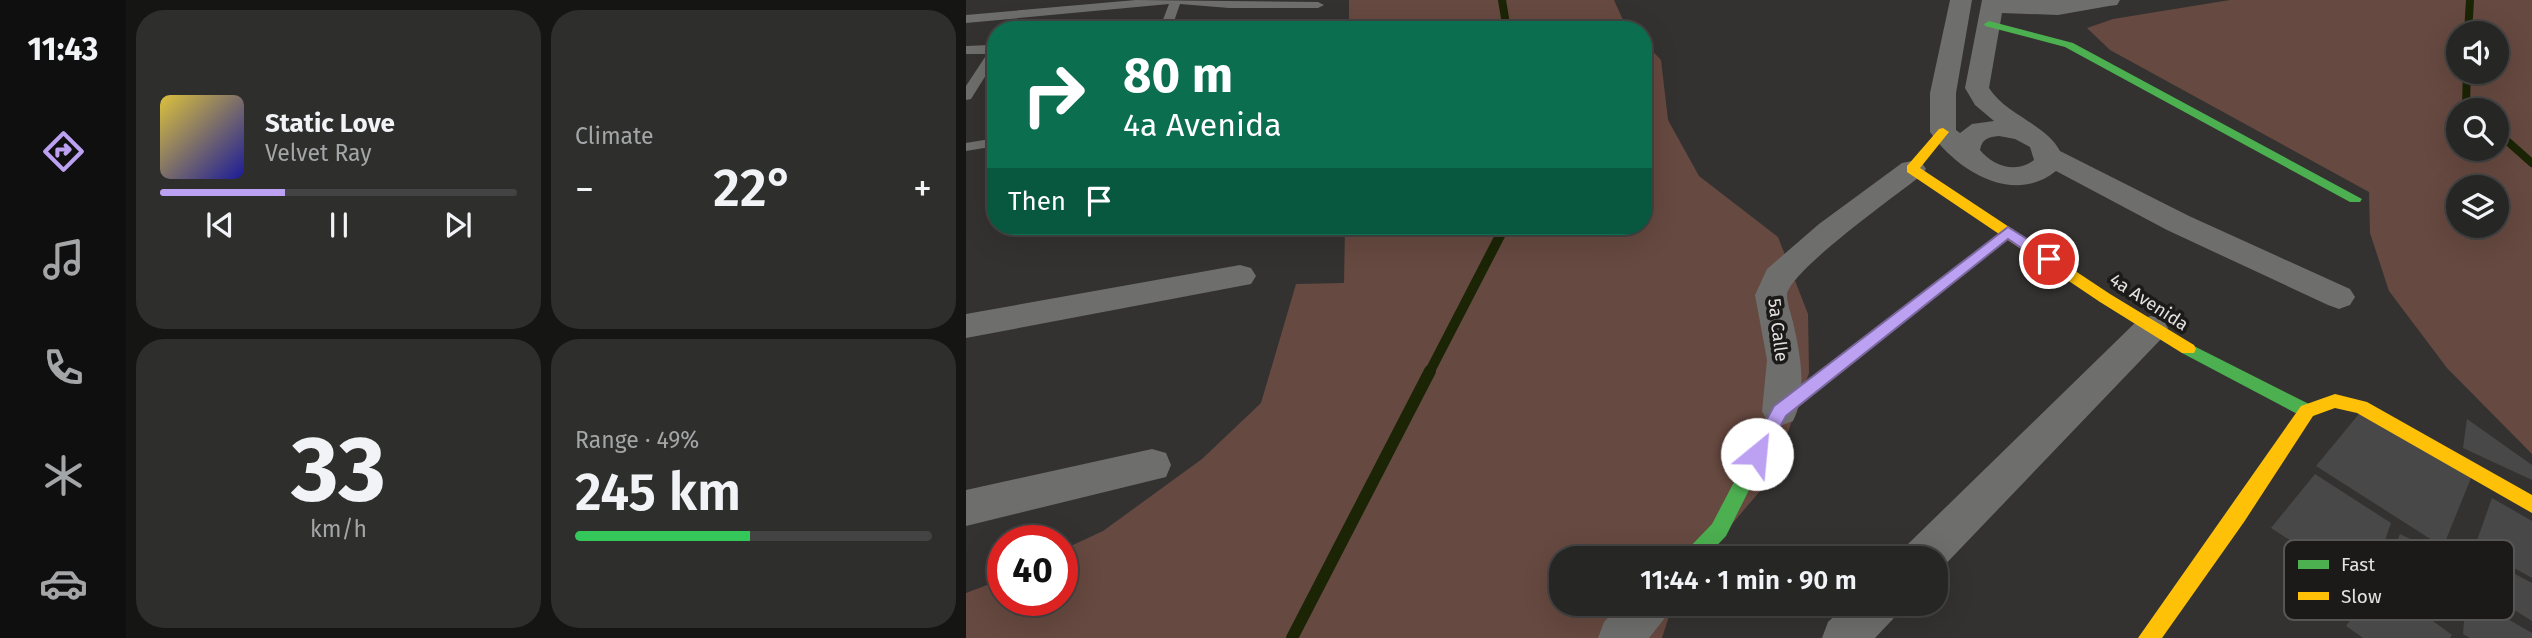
<!DOCTYPE html>
<html lang="en">
<head>
<meta charset="utf-8">
<style>
	body { margin:0; font-family:"Fira Sans",sans-serif; background:#2e2e2d; color:#f1f3f6; height:100vh; display:flex; flex-direction:column; font-size:26px; white-space:nowrap }
	* { box-sizing:border-box; margin:0 }
	p { font-size:23px; color:#a4a5a7 }
	.icon { flex:none; width:38px; height:38px; fill:none; stroke:currentColor; stroke-width:2; stroke-linecap:round; stroke-linejoin:round }
	.map { position:relative; flex:1; overflow:hidden }
	.sheet { display:flex; flex-direction:column; gap:10px; padding:10px; background:#151514; width:840px }
	.sheet>* { flex:none }
	.hud { position:absolute; left:21px; top:21px; width:665px; height:214px; border-radius:28px; box-shadow:0 7px 28px #0002,0 0 0 2px #424342; background:#0b6e4f; color:#fff; overflow:hidden }
	.tools { position:absolute; left:1480px; top:21px; display:grid; gap:14px }
	.tools a { display:grid; place-items:center; width:63px; height:63px; border-radius:50%; background:#262625; box-shadow:0 7px 28px #0002,0 0 0 2px #424342; font-size:35px }
	.speed { position:absolute; left:21px; top:525px; display:flex; gap:14px; font-size:35px; font-weight:700; text-align:center }
	.speed>* { display:grid; place-content:center; width:91px; height:91px; border-radius:50%; background:#262625; box-shadow:0 7px 28px #0002,0 0 0 2px #424342; line-height:1 }
	.speed .limit { border:10px solid #d22; background:#fff; color:#111 }
	.pin { position:absolute; display:grid; place-items:center; width:60px; height:60px; color:#fff; margin:-30px; border:4px solid #fff; border-radius:50%; box-shadow:0 2px 7px #0007 }
	.me { position:absolute; width:77px; margin:-38px; rotate:28deg; stroke-linejoin:round; filter:drop-shadow(0 0 5px #0008) }
	.turn { display:flex; align-items:center; gap:24px; height:147px; padding:0 21px; font-size:32px }
	.turn .icon { width:91px; height:91px; stroke-width:2.5 }
	.turn b { display:block; font-size:49px; line-height:60px }
	.then { display:flex; align-items:center; height:66px; padding:0 21px; background:#0003; gap:14px; font-size:26px }
	.big { font-size:52px; font-weight:600; line-height:1.1 }
	.sheet .tile { flex:1; display:flex; flex-direction:column; justify-content:center; gap:10px; min-width:0; padding:0 24px; border-radius:28px; background:#2e2e2d }
	.sheet .dial { align-items:center; gap:0 }
	.dial b { font-size:91px; line-height:1 }
	.song { display:flex; align-items:center; gap:21px }
	.cover { width:84px; height:84px; border-radius:10px; background:linear-gradient(135deg,hsl(50 70% 55%),hsl(240 70% 35%)) }
	.played { height:7px; border-radius:4px; background:linear-gradient(90deg,#bca0f2 35%,#424342 35%) }
	.keys { display:flex; justify-content:space-around; direction:ltr }
	.heat { display:flex; justify-content:space-between; align-items:center; font-size:38px; direction:ltr }
	.charge { height:10px; border-radius:5px; background:linear-gradient(90deg,#34c759 49%,#424342 0) }
	.sheet .tiles { flex:1; display:grid; gap:10px; grid-template-columns:repeat(2,1fr) }
	.trip { position:absolute; left:583px; top:546px; width:399px; height:70px; border-radius:28px; background:#262625; box-shadow:0 7px 28px #0002,0 0 0 2px #424342; font-weight:600; line-height:70px; text-align:center }
	main { display:flex; flex:1; min-height:0 }
	.tab-bar { display:flex; flex-direction:column; width:126px; justify-content:space-around; align-items:center; background:#0f0f0f; color:#a4a5a7 }
	.tab-bar .icon { width:49px; height:49px }
	.tab-bar .current { color:#bca0f2 }
	.tab-bar b { font-size:32px; color:#f1f3f6 }
	.map>svg:first-child { display:block }
	.green { fill:#664940; fill-rule:evenodd }
	.lines { fill:none; stroke-linecap:round; stroke-linejoin:round }
	.stream-far2 { stroke:#1b2505; stroke-width:8 }
	.stream-far1 { stroke:#1b2505; stroke-width:10 }
	.stream { stroke:#1b2505; stroke-width:12 }
	.building { fill:#494848 }
	.lane { fill:#6e6e6c; fill-rule:evenodd }
	.street { fill:#6e6e6c; fill-rule:evenodd }
	.fast { fill:#4caf50; fill-rule:evenodd }
	.slow { fill:#ffc107; fill-rule:evenodd }
	.route { fill:#bca0f2; stroke:#7a689d; stroke-width:2 }
	.labels { text-anchor:middle; stroke-width:7; stroke-linejoin:round; paint-order:stroke }
	.street-label { font-size:18px; fill:#e3e2e1; stroke:#1b1a19 }
	.key { fill:#1b1a19; stroke:#575655; stroke-width:2 }
	.key-label { font-size:19px; fill:#e3e2e1 }
</style>
</head>
<body>
<main>
<nav class="tab-bar">
<b>11:43</b>
<svg class="icon current" aria-label="directions" viewBox="0 0 24 24"><path d="M12 3l9 9-9 9-9-9zM9 14v-3h6M13 9l2 2-2 2"/></svg>
<svg class="icon" aria-label="music" viewBox="0 0 24 24"><path d="M9 18V5l10-2v13"/><circle cx="6" cy="18" r="3"/><circle cx="16" cy="16" r="3"/></svg>
<svg class="icon" aria-label="phone" viewBox="0 0 24 24"><path d="M5 4h4l2 5-3 2q2 4 5 5l2-3 5 2v4C11 20 4 13 5 4z"/></svg>
<svg class="icon" aria-label="climate" viewBox="0 0 24 24"><path d="M12 3v18M4 7l16 10M4 17L20 7"/></svg>
<svg class="icon" aria-label="car" viewBox="0 0 24 24"><path d="M5 17H2v-5l4-1 3-4h7l3 4 3 1v5h-3M9 17h6M6 11h13"/><circle cx="7" cy="17" r="2"/><circle cx="17" cy="17" r="2"/></svg>
</nav>
<section class="sheet">
<div class="tiles">
<div class="tile">
<div class="song"><i class="cover"></i><div><b>Static Love</b><p>Velvet Ray</p></div></div>
<div class="played"></div>
<div class="keys"><svg class="icon" aria-label="previous" viewBox="0 0 24 24"><path d="M18 5L8 12l10 7zM5 5v14"/></svg><svg class="icon" aria-label="pause" viewBox="0 0 24 24"><path d="M8 5v14M16 5v14"/></svg><svg class="icon" aria-label="next" viewBox="0 0 24 24"><path d="M6 5l10 7-10 7zM19 5v14"/></svg></div>
</div>
<div class="tile"><p>Climate</p>
<div class="heat"><a>−</a><b class="big">22°</b><a>+</a></div>
</div>
<div class="tile dial"><b>33</b><p>km/h</p></div>
<div class="tile"><p>Range · 49%</p><b class="big">245 km</b><div class="charge"></div></div>
</div>
</section>
<div class="map">
<svg width="1566" height="638" viewBox="0 0 1566 638">
	<rect width="100%" height="100%" fill="#333231"/>
	<!-- green -->
	<g class="green">
		<path d="M 383,0 L 648,0 L 657,20 L 666,30 L 383,30 Z"/>
		<path d="M 1264,0 L 1566,0 L 1566,454 L 1481,368 L 1423,291 L 1404,233 L 1403,192 L 1144,50 L 1121,28 L 1147,19 ZM 1493,33 L 1531,33 L 1531,72 L 1493,72 ZM 1493,110 L 1531,110 L 1531,149 L 1493,149 ZM 1493,187 L 1531,187 L 1531,226 L 1493,226 Z"/>
		<path d="M 677,41 L 695,60 L 702,120 L 733,176 L 812,237 L 842,314 L 843,373 L 806,477 L 737,558 L 595,558 L 595,604 L 707,604 L 696,638 L 0,638 L 0,593 L 37,579 L 37,600 L 96,600 L 96,550 L 137,531 L 236,459 L 295,403 L 330,284 L 378,283 L 379,226 L 677,226 Z"/>
	</g>
	<g class="lines">
		<!-- stream-far2 -->
		<g class="stream-far2">
			<path d="M 536,0 L 541,30"/>
			<path d="M 1502,33 L 1504,0"/>
			<path d="M 1501,72 L 1500,104 L 1507,110"/>
			<path d="M 1531,132 L 1566,163"/>
		</g>
		<!-- stream-far1 -->
		<path class="stream-far1" d="M 463,373 L 539,226"/>
		<!-- stream -->
		<path class="stream" d="M 326,638 L 464,371"/>
	</g>
	<!-- building -->
	<g class="building">
		<path d="M 1397,409 L 1505,478 L 1477,547 L 1350,466 Z"/>
		<path d="M 1501,419 L 1566,465 L 1566,480 L 1497,448 Z"/>
		<path d="M 1349,474 L 1425,523 L 1397,603 L 1414,582 L 1486,635 L 1484,638 L 1397,638 L 1380,626 L 1392,610 L 1351,577 L 1355,560 L 1305,528 Z"/>
		<path d="M 1526,498 L 1566,521 L 1566,578 L 1509,546 Z"/>
		<path d="M 1434,534 L 1496,565 L 1503,550 L 1566,583 L 1566,621 L 1494,576 L 1485,621 L 1416,578 Z"/>
		<path d="M 1500,595 L 1566,633 L 1566,638 L 1504,638 L 1497,634 Z"/>
	</g>
	<g class="lines">
		<!-- lane -->
		<g class="lane">
			<path d="M 170,0 L 352,2 L 358,5 L 352,8 L 263,8 L 214,4 L 205,30 L 193,30 L 203,4 L 0,23 L 0,15 Z"/>
			<path d="M 24,45 L 30,48 L 30,59 L 5,99 L 0,100 L 0,86 L 21,54 L 0,54 L 0,46 Z"/>
			<path d="M 30,138 L 30,146 L 0,151 L 0,143 Z"/>
		</g>
		<!-- street -->
		<g class="street">
			<path d="M 984,0 L 1006,0 L 990,93 L 990,130 L 994,133 L 1006,124 L 1028,121 L 1009,105 L 999,88 L 1016,0 L 1154,0 L 1151,5 L 1143,6 L 1092,15 L 1036,13 L 1023,88 C 1040,115 1080,124 1094,151 L 1223,216 L 1384,289 L 1389,297 L 1384,305 L 1373,309 L 1362,305 L 1201,230 L 1090,171 C 1047,206 990,170 964,132 L 964,93 ZM 1033,136 L 1049,139 L 1064,147 L 1068,160 C 1050,174 1027,166 1014,150 C 1016,139 1022,137 1033,136 Z"/>
			<path d="M 946,161 L 956,163 L 960,169 L 956,175 C 933,193 822,272 821,295 C 821,303 825,314 827,322 C 834,353 842,392 827,421 L 814,426 L 801,421 L 796,411 L 801,360 L 789,295 L 801,269 L 853,224 L 936,163 Z"/>
			<path d="M 274,265 L 285,268 L 290,276 L 285,284 L 0,338 L 0,314 Z"/>
			<path d="M 1185,316 L 1197,319 L 1202,328 L 1197,337 L 972,572 L 970,573 L 970,558 L 936,558 L 942,544 L 1173,319 Z"/>
			<path d="M 186,449 L 200,453 L 205,465 L 200,477 L 0,526 L 0,490 Z"/>
			<path d="M 655,604 L 705,604 L 698,619 L 683,638 L 632,638 L 638,622 Z"/>
			<path d="M 881,604 L 934,604 L 927,619 L 909,638 L 856,638 L 862,622 Z"/>
		</g>
		<!-- fast -->
		<g class="fast">
			<path d="M 1023,21 L 1107,43 L 1396,199 L 1394,202 L 1384,202 L 1099,47 L 1019,26 L 1018,24 Z"/>
			<path d="M 1042,227 L 1047,229 L 1049,232 L 1047,235 L 820,416 L 760,536 L 739,558 L 716,558 L 719,552 L 746,524 L 808,406 Z"/>
			<path d="M 1222,343 L 1347,406 L 1350,411 L 1347,416 L 1341,418 L 1335,416 L 1216,353 L 1214,349 L 1216,345 Z"/>
		</g>
		<!-- slow -->
		<g class="slow">
			<path d="M 977,128 L 983,132 L 954,168 L 1144,294 L 1228,345 L 1230,349 L 1228,353 L 1216,353 L 1134,302 L 941,172 L 941,166 L 973,129 Z"/>
			<path d="M 1369,394 L 1401,402 L 1566,495 L 1566,513 L 1391,413 L 1369,408 L 1347,416 L 1278,522 L 1196,638 L 1172,638 L 1335,406 Z"/>
		</g>
	</g>
	<!-- route -->
	<path class="route" d="M 1042,227 L 1088,256 L 1090,259 L 1088,263 L 1077,263 L 1042,239 L 820,416 L 797,459 L 791,461 L 785,459 L 782,454 L 808,406 Z"/>
	<g class="labels">
		<!-- street labels -->
		<g class="street-label">
			<text transform="translate(1183 302) rotate(33)" y="6">4a Avenida</text>
			<text transform="translate(812 330) rotate(83)" y="6">5a Calle</text>
		</g>
	</g>
	<!-- legend -->
	<rect x="1318" y="540" width="230" height="80" rx="10" class="key"/>
	<rect x="1332" y="560" width="31" height="9" fill="#4caf50"/>
	<rect x="1332" y="592" width="31" height="8" fill="#ffc107"/>
	<g class="key-label">
		<text x="1375" y="571">Fast</text>
		<text x="1375" y="603">Slow</text>
	</g>
</svg>
<div class="tools">
<a><svg class="icon" aria-label="sound" viewBox="0 0 24 24"><path d="M4 9h4l5-4v14l-5-4H4zM17 9q2 3 0 6"/></svg></a>
<a><svg class="icon" aria-label="search" viewBox="0 0 24 24"><circle cx="10" cy="10" r="6"/><path d="M15 15l6 6"/></svg></a>
<a><svg class="icon" aria-label="layers" viewBox="0 0 24 24"><path d="M12 4l9 5-9 5-9-5zM3 14l9 5 9-5"/></svg></a>
</div>
<div class="speed"><div class="limit">40</div></div>
<div class="pin" style="left:1083px;top:259px;background:#d93025"><svg class="icon" aria-label="arrive" viewBox="0 0 24 24"><path d="M6 21V4h12l-3 4 3 4H6"/></svg></div>
<svg class="me" style="left:791px;top:454px" viewBox="-20 -20 40 40"><circle r="19" fill="#fff"/><path d="M0-13L10 11 0 6-10 11z" fill="#bca0f2"/></svg>
<div class="trip">11:44 · 1 min · 90 m</div>
<div class="hud">
<div class="turn"><svg class="icon" aria-label="right" viewBox="0 0 24 24"><path d="M7 20v-9h11M14 6l5 5-5 5"/></svg><div><b>80 m</b>4a Avenida</div></div>
<div class="then">Then<svg class="icon" aria-label="arrive" viewBox="0 0 24 24"><path d="M6 21V4h12l-3 4 3 4H6"/></svg></div>
</div>
</div>
</main>
</body>
</html>
